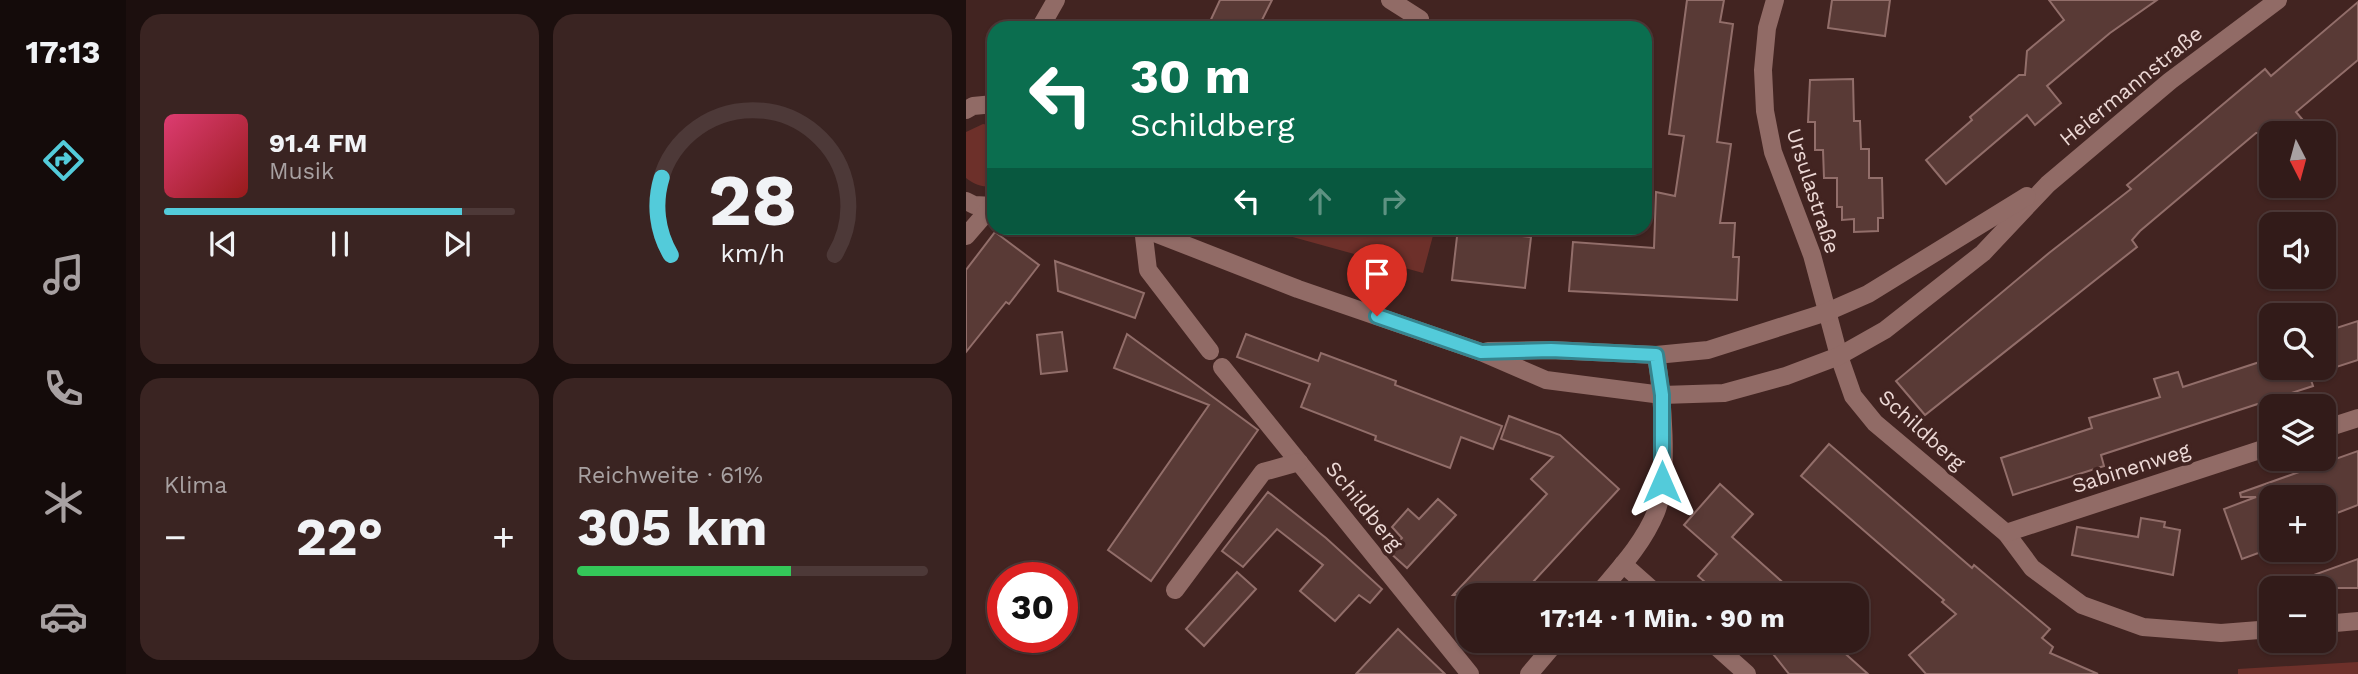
<!DOCTYPE html>
<html lang="de">
<head>
<meta charset="utf-8">
<style>
	body { margin:0; font-family:"Work Sans",sans-serif; background:#3a2422; color:#f1f3f6; height:100vh; display:flex; flex-direction:column; font-size:26px; white-space:nowrap }
	* { box-sizing:border-box; margin:0 }
	p { font-size:23px; color:#a8a1a2 }
	.icon { flex:none; width:38px; height:38px; fill:none; stroke:currentColor; stroke-width:2; stroke-linecap:round; stroke-linejoin:round }
	.map { position:relative; flex:1; overflow:hidden }
	.side { display:flex; flex-direction:column; gap:14px; padding:14px; background:#1c0f0e; width:840px }
	.side>* { flex:none }
	.hud { position:absolute; left:21px; top:21px; width:665px; height:214px; border-radius:21px; box-shadow:0 2px 5px #0004,0 0 0 2px #4d3938; background:#0b6e4f; color:#fff; overflow:hidden }
	.needle { width:46px; rotate:174deg }
	.controls { position:absolute; left:1293px; top:121px; display:grid; gap:14px }
	.controls a { display:grid; place-items:center; width:77px; height:77px; border-radius:14px; background:#321b19; box-shadow:0 2px 5px #0004,0 0 0 2px #4d3938; font-size:35px }
	.speed { position:absolute; left:21px; top:562px; display:flex; gap:14px; font-size:35px; font-weight:700; text-align:center }
	.speed>* { display:grid; place-content:center; width:91px; height:91px; border-radius:50%; background:#321b19; box-shadow:0 2px 5px #0004,0 0 0 2px #4d3938; line-height:1 }
	.speed .limit { border:10px solid #d22; background:#fff; color:#111 }
	.pin { position:absolute; display:grid; place-items:center; width:60px; height:60px; color:#fff; margin:-72px -30px; border-radius:50% 50% 50% 0; rotate:-45deg; box-shadow:0 0 7px #0007 }
	.pin .icon { rotate:45deg }
	.me { position:absolute; width:77px; margin:-38px; rotate:0deg; stroke-linejoin:round; filter:drop-shadow(0 0 5px #0008) }
	.turn { display:flex; align-items:center; gap:24px; height:147px; padding:0 28px; font-size:32px }
	.turn .icon { width:91px; height:91px; stroke-width:2.5 }
	.turn b { display:block; font-size:49px; line-height:60px }
	.lanes { display:flex; align-items:center; height:66px; padding:0 28px; background:#0003; justify-content:center; gap:35px; direction:ltr }
	.lanes .off { opacity:.35 }
	.big { font-size:52px; font-weight:700; line-height:1.1 }
	.side .card { flex:1; display:flex; flex-direction:column; justify-content:center; gap:10px; min-width:0; padding:0 24px; border-radius:21px; background:#3a2422 }
	.side .dial { align-items:center; gap:0 }
	.dial svg { height:182px; overflow:visible; fill:none; stroke:#4d3938; stroke-width:7; stroke-linecap:round; text-anchor:middle }
	.dial text { fill:#f1f3f6; stroke:none }
	.song { display:flex; align-items:center; gap:21px }
	.cover { width:84px; height:84px; border-radius:10px; background:linear-gradient(135deg,hsl(340 70% 55%),hsl(0 70% 35%)) }
	.played { height:7px; border-radius:4px; background:linear-gradient(90deg,#53cbda 85%,#4d3938 85%) }
	.keys { display:flex; justify-content:space-around; direction:ltr }
	.heat { display:flex; justify-content:space-between; align-items:center; font-size:38px; direction:ltr }
	.charge { height:10px; border-radius:5px; background:linear-gradient(90deg,#34c759 61%,#4d3938 0) }
	.side .tiles { flex:1; display:grid; gap:14px; grid-template-columns:repeat(2,1fr) }
	.trip { position:absolute; left:490px; top:583px; width:413px; height:70px; border-radius:21px; background:#321b19; box-shadow:0 2px 5px #0004,0 0 0 2px #4d3938; font-weight:700; line-height:70px; text-align:center }
	main { display:flex; flex:1; min-height:0 }
	.dock { display:flex; flex-direction:column; width:126px; justify-content:space-around; align-items:center; background:#140b0a; color:#a8a1a2 }
	.dock .icon { width:49px; height:49px }
	.dock .selected { color:#53cbda }
	.dock b { font-size:32px; color:#f1f3f6 }
	.map>svg:first-child { display:block }
	.green { fill:#6d302a }
	.building { fill:#593a36; stroke:#926e6a; stroke-width:2 }
	.lines { fill:none; stroke-linecap:round; stroke-linejoin:round }
	.minor { stroke:#916b66; stroke-width:18 }
	.route-casing { stroke:#36848e; stroke-width:18 }
	.route { stroke:#53cbda; stroke-width:12 }
	.labels { text-anchor:middle; stroke-width:7; stroke-linejoin:round; paint-order:stroke }
	.street-label { font-size:21px; fill:#ecd8d5; stroke:#422421 }
</style>
</head>
<body>
<main>
<nav class="dock">
<b>17:13</b>
<svg class="icon selected" aria-label="directions" viewBox="0 0 24 24"><path d="M12 3l9 9-9 9-9-9zM9 14v-3h6M13 9l2 2-2 2"/></svg>
<svg class="icon" aria-label="music" viewBox="0 0 24 24"><path d="M9 18V5l10-2v13"/><circle cx="6" cy="18" r="3"/><circle cx="16" cy="16" r="3"/></svg>
<svg class="icon" aria-label="phone" viewBox="0 0 24 24"><path d="M5 4h4l2 5-3 2q2 4 5 5l2-3 5 2v4C11 20 4 13 5 4z"/></svg>
<svg class="icon" aria-label="climate" viewBox="0 0 24 24"><path d="M12 3v18M4 7l16 10M4 17L20 7"/></svg>
<svg class="icon" aria-label="car" viewBox="0 0 24 24"><path d="M5 17H2v-5l4-1 3-4h7l3 4 3 1v5h-3M9 17h6M6 11h13"/><circle cx="7" cy="17" r="2"/><circle cx="17" cy="17" r="2"/></svg>
</nav>
<section class="side">
<div class="tiles">
<div class="card">
<div class="song"><i class="cover"></i><div><b>91.4 FM</b><p>Musik</p></div></div>
<div class="played"></div>
<div class="keys"><svg class="icon" aria-label="previous" viewBox="0 0 24 24"><path d="M18 5L8 12l10 7zM5 5v14"/></svg><svg class="icon" aria-label="pause" viewBox="0 0 24 24"><path d="M8 5v14M16 5v14"/></svg><svg class="icon" aria-label="next" viewBox="0 0 24 24"><path d="M6 5l10 7-10 7zM19 5v14"/></svg></div>
</div>
<div class="card dial"><svg viewBox="0 0 100 80">
<path d="M14 69A42 42 0 1 1 86 69"/>
<path d="M14 69A42 42 0 0 1 10 35" stroke="#53cbda"/>
<text x="50" y="56" font-size="32" font-weight="700">28</text>
<text x="50" y="72" font-size="11">km/h</text>
</svg></div>
<div class="card"><p>Klima</p>
<div class="heat"><a>−</a><b class="big">22°</b><a>+</a></div>
</div>
<div class="card"><p>Reichweite · 61%</p><b class="big">305 km</b><div class="charge"></div></div>
</div>
</section>
<div class="map">
<svg width="1392" height="674" viewBox="0 0 1392 674">
	<rect width="100%" height="100%" fill="#422421"/>
	<!-- green -->
	<g class="green">
		<path d="M 17,124 L 28,126 L 28,185 C 18,189 8,184 0,178 L 0,132 Z"/>
		<path d="M 294,228 L 469,228 L 457,273 Z"/>
		<path d="M 1392,662 L 1392,674 L 1272,674 L 1272,669 Z"/>
	</g>
	<!-- building -->
	<g class="building">
		<path d="M 254,0 L 306,0 L 292,28 L 241,28 Z"/>
		<path d="M 721,0 L 758,0 L 754,22 L 767,24 L 751,142 L 765,144 L 754,223 L 769,223 L 767,257 L 773,257 L 771,300 L 603,291 L 607,242 L 688,248 L 690,192 L 709,196 L 718,136 L 703,134 Z"/>
		<path d="M 866,0 L 924,0 L 919,36 L 862,28 Z"/>
		<path d="M 1083,0 L 1191,0 L 1144,33 L 1081,86 L 1095,103 L 1069,125 L 1061,115 L 980,184 L 960,160 L 1006,120 L 1004,117 L 1053,75 L 1059,75 L 1061,51 L 1098,20 Z"/>
		<path d="M 1392,2 L 1392,60 L 1330,112 L 1348,133 L 1290,133 L 1174,231 L 1166,240 L 1171,247 L 959,415 L 930,381 L 1083,253 L 1165,189 L 1161,185 L 1299,69 L 1305,76 Z"/>
		<path d="M 887,79 L 888,121 L 894,121 L 895,149 L 903,149 L 903,178 L 916,178 L 917,218 L 912,218 L 912,231 L 888,232 L 888,219 L 876,220 L 876,207 L 871,207 L 871,178 L 858,178 L 857,150 L 849,150 L 849,122 L 842,122 L 844,80 Z"/>
		<path d="M 492,228 L 565,237 L 559,288 L 486,280 Z"/>
		<path d="M 29,232 L 73,265 L 43,304 L 40,302 L 0,352 L 0,270 Z"/>
		<path d="M 89,261 L 178,293 L 169,318 L 92,291 Z"/>
		<path d="M 1392,321 L 1392,360 L 1358,371 L 1358,332 Z"/>
		<path d="M 96,332 L 101,371 L 75,374 L 71,335 Z"/>
		<path d="M 161,334 L 292,430 L 185,581 L 142,550 L 243,405 L 148,368 Z"/>
		<path d="M 280,334 L 352,361 L 355,353 L 430,381 L 429,385 L 536,426 L 527,449 L 495,437 L 484,468 L 409,440 L 410,436 L 335,407 L 344,384 L 271,357 Z"/>
		<path d="M 1306,358 L 1306,368 L 1341,368 L 1347,386 L 1135,455 L 1138,466 L 1047,495 L 1035,458 L 1126,428 L 1123,418 L 1194,397 L 1188,379 L 1212,372 L 1217,387 Z"/>
		<path d="M 543,416 L 594,435 L 653,489 L 555,595 L 487,595 L 581,494 L 565,479 L 587,457 L 535,439 Z"/>
		<path d="M 863,444 L 1006,568 L 1008,565 L 1084,629 L 1076,638 L 1087,647 L 1084,653 L 1132,674 L 960,674 L 943,655 L 990,614 L 976,602 L 978,600 L 835,476 Z"/>
		<path d="M 1392,451 L 1392,505 L 1358,518 L 1358,497 L 1306,497 L 1306,548 L 1276,559 L 1258,509 L 1290,497 L 1275,497 L 1274,493 Z"/>
		<path d="M 754,484 L 787,514 L 766,537 L 831,595 L 754,595 L 732,576 L 751,554 L 718,525 Z"/>
		<path d="M 302,492 L 360,538 L 416,589 L 404,603 L 393,595 L 369,621 L 334,591 L 357,565 L 311,529 L 277,567 L 256,551 Z"/>
		<path d="M 472,499 L 490,515 L 441,568 L 423,552 L 436,538 L 426,527 L 442,509 L 453,519 Z"/>
		<path d="M 1175,518 L 1199,522 L 1198,527 L 1214,530 L 1207,575 L 1106,555 L 1111,527 L 1172,537 Z"/>
		<path d="M 1392,559 L 1392,588 L 1321,588 L 1320,585 Z"/>
		<path d="M 271,572 L 290,589 L 238,646 L 220,629 Z"/>
		<path d="M 432,629 L 479,674 L 390,674 Z"/>
		<path d="M 796,640 L 864,640 L 902,674 L 823,674 Z"/>
	</g>
	<g class="lines">
		<!-- minor -->
		<g class="minor">
			<path d="M 424,0 L 454,19"/>
			<path d="M 809,0 L 801,28 L 797,70 L 799,111 L 807,152 L 846,255 L 873,356 L 887,396 L 909,423 L 1040,533 L 1066,568 L 1116,605 L 1177,627 L 1255,633 L 1306,629"/>
			<path d="M 74,28 L 90,0"/>
			<path d="M 0,110 L 7,106 L 28,104"/>
			<path d="M 0,201 L 8,205 L 28,206"/>
			<path d="M 176,228 L 332,289 L 515,352 L 580,380 L 696,395 L 758,393 L 820,376 L 873,356 L 919,330 L 1017,253 L 1082,184 L 1204,81 L 1312,0"/>
			<path d="M 177,228 L 182,270 L 244,351"/>
			<path d="M 0,236 L 25,207"/>
			<path d="M 522,351 L 585,350 L 690,355 L 742,350 L 861,312 L 902,294 L 1061,196"/>
			<path d="M 256,367 L 504,674"/>
			<path d="M 1358,429 L 1392,418"/>
			<path d="M 1040,533 L 1306,446"/>
			<path d="M 657,564 L 692,595"/>
			<path d="M 209,590 L 297,472 L 333,462"/>
			<path d="M 631,595 C 653,569 677,544 690,512 C 704,478 696,392 690,355"/>
			<path d="M 1358,624 L 1392,621"/>
			<path d="M 743,640 L 781,674"/>
			<path d="M 563,674 L 592,640"/>
		</g>
	</g>
	<g class="lines">
		<!-- route casing -->
		<g class="route-casing">
			<path id="route" d="M 411,316 L 515,352 L 585,350 L 690,355 L 696,395 L 696,482"/>
		</g>
		<!-- route -->
		<use href="#route" class="route"/>
	</g>
	<g class="labels">
		<!-- street labels -->
		<g class="street-label">
			<text transform="translate(1165 86) rotate(-39)" y="7">Heiermannstraße</text>
			<text transform="translate(847 191) rotate(72)" y="7">Ursulastraße</text>
			<text transform="translate(956 430) rotate(42)" y="7">Schildberg</text>
			<text transform="translate(1165 468) rotate(-18)" y="7">Sabinenweg</text>
			<text transform="translate(398 506) rotate(51)" y="7">Schildberg</text>
		</g>
	</g>
</svg>
<div class="controls">
<a><svg class="needle" viewBox="-14 -14 28 28"><path d="M0-13l5 13h-10z" fill="#e53935"/><path d="M0 13l5-13h-10z" fill="#a8a1a2"/></svg></a>
<a><svg class="icon" aria-label="sound" viewBox="0 0 24 24"><path d="M4 9h4l5-4v14l-5-4H4zM17 9q2 3 0 6"/></svg></a>
<a><svg class="icon" aria-label="search" viewBox="0 0 24 24"><circle cx="10" cy="10" r="6"/><path d="M15 15l6 6"/></svg></a>
<a><svg class="icon" aria-label="layers" viewBox="0 0 24 24"><path d="M12 4l9 5-9 5-9-5zM3 14l9 5 9-5"/></svg></a>
<a>+</a>
<a>−</a>
</div>
<div class="speed"><div class="limit">30</div></div>
<div class="pin" style="left:411px;top:316px;background:#d93025"><svg class="icon" aria-label="arrive" viewBox="0 0 24 24"><path d="M6 21V4h12l-3 4 3 4H6"/></svg></div>
<svg class="me" style="left:696px;top:482px" viewBox="-20 -20 40 40"><path d="M0-17L14 15 0 8-14 15z" fill="#53cbda" stroke="#fff" stroke-width="4"/></svg>
<div class="trip">17:14 · 1 Min. · 90 m</div>
<div class="hud">
<div class="turn"><svg class="icon" aria-label="left" viewBox="0 0 24 24"><path d="M17 20v-9H6M10 6l-5 5 5 5"/></svg><div><b>30 m</b>Schildberg</div></div>
<div class="lanes"><svg class="icon" aria-label="left" viewBox="0 0 24 24"><path d="M17 20v-9H6M10 6l-5 5 5 5"/></svg><svg class="icon off" aria-label="ahead" viewBox="0 0 24 24"><path d="M12 20V5M6 11l6-6 6 6"/></svg><svg class="icon off" aria-label="right" viewBox="0 0 24 24"><path d="M7 20v-9h11M14 6l5 5-5 5"/></svg></div>
</div>
</div>
</main>
</body>
</html>
